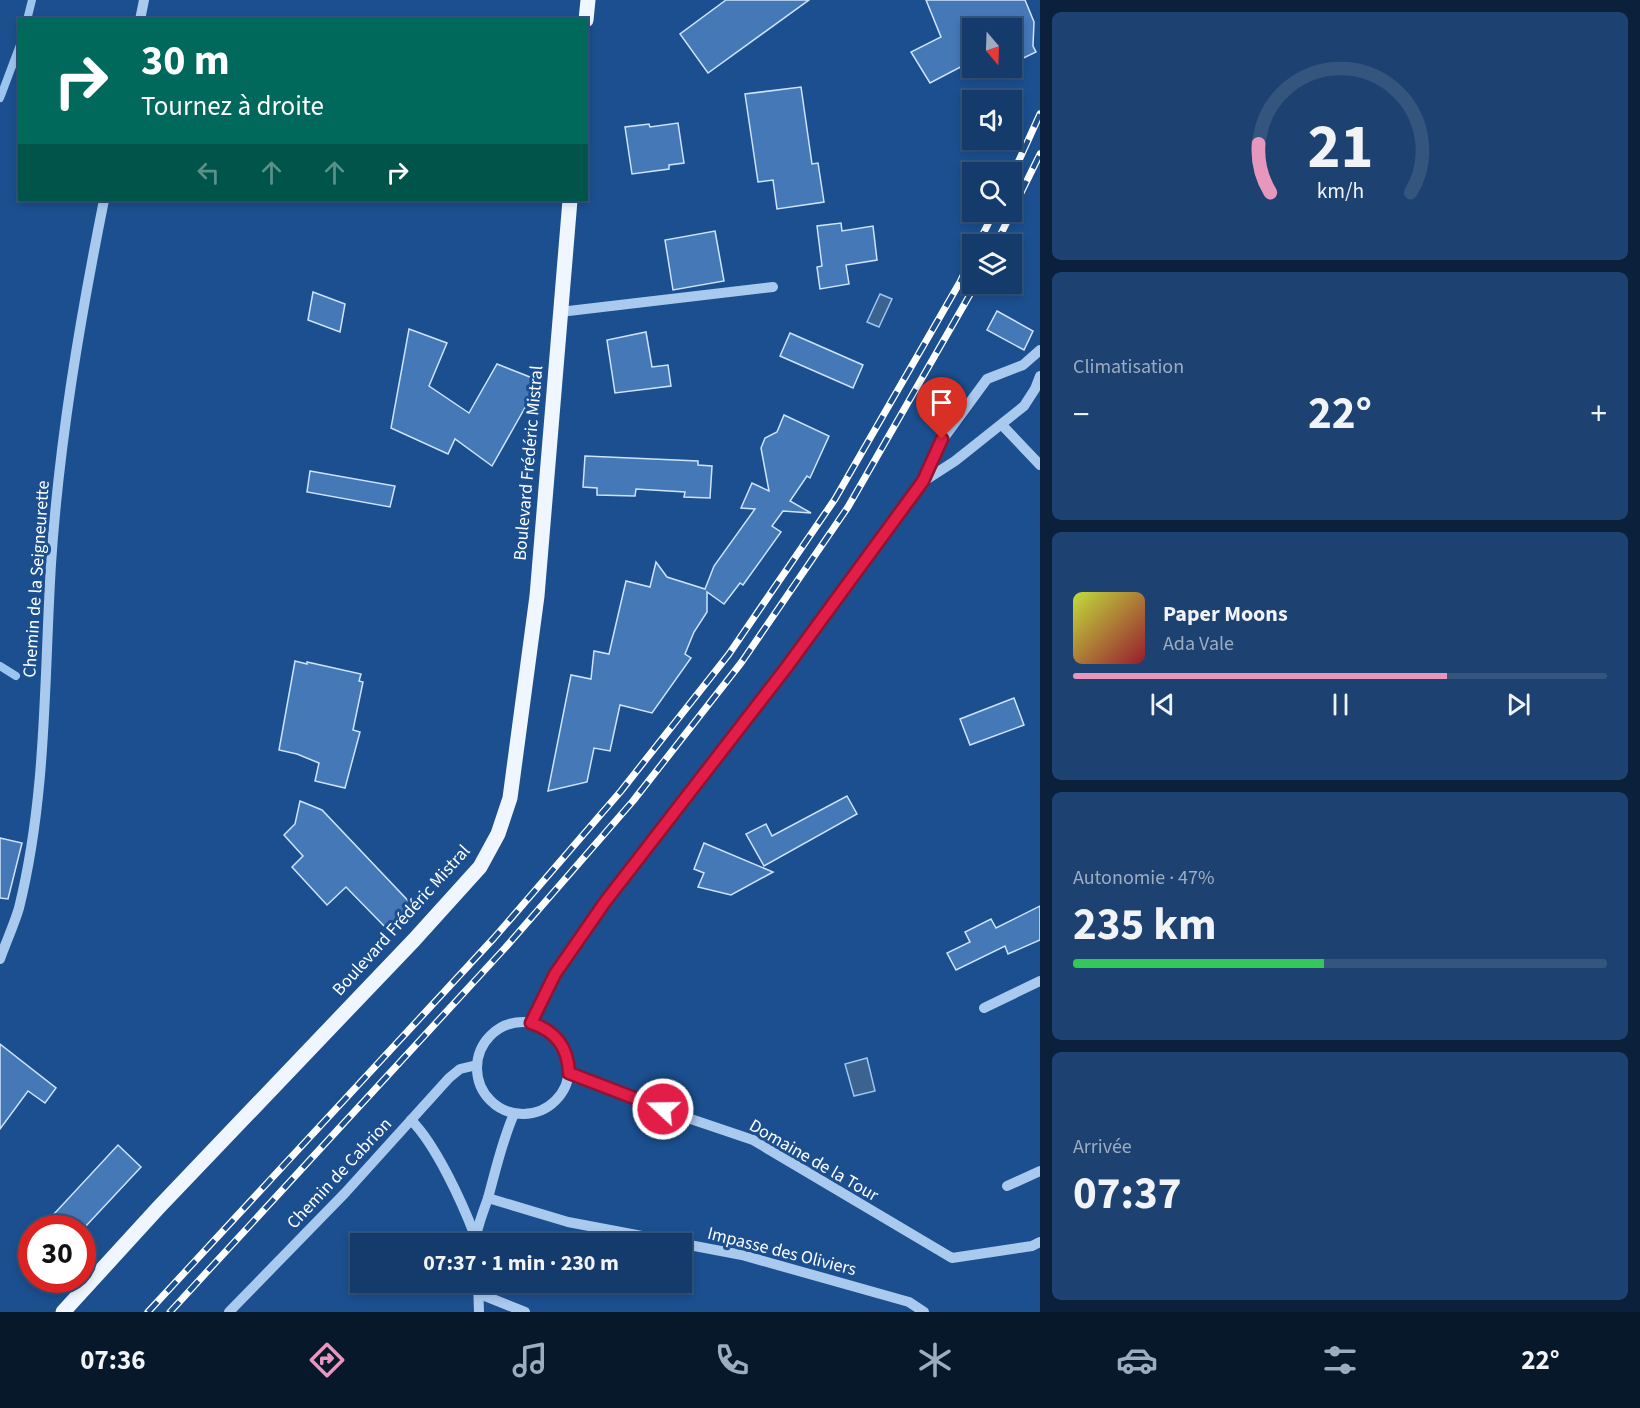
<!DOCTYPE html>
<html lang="fr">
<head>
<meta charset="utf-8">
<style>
	body { margin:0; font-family:"Source Sans 3",sans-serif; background:#1d4271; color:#f1f3f6; height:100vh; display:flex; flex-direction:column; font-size:22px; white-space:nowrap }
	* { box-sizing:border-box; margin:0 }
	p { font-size:20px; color:#9dadc1 }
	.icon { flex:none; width:33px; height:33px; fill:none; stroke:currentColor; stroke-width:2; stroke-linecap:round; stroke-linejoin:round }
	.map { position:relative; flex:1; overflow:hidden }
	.panel { display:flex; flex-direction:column; gap:12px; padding:12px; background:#0b203b; width:600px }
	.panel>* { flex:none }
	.top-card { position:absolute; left:18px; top:18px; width:570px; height:183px; border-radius:0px; box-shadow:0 3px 9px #0003,0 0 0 2px #33557e; background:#00695c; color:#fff; overflow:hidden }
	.needle { width:39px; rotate:161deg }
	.tools { position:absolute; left:962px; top:18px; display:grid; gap:12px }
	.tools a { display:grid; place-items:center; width:60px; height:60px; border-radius:0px; background:#143b6b; box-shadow:0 3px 9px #0003,0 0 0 2px #33557e; font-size:30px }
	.speed { position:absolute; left:18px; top:1215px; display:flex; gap:12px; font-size:30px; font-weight:700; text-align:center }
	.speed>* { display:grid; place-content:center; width:78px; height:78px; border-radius:50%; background:#143b6b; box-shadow:0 3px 9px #0003,0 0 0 2px #33557e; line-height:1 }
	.speed .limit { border:9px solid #d22; background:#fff; color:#111 }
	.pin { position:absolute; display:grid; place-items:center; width:51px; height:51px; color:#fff; margin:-62px -26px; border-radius:50% 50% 50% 0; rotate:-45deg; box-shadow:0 0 6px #0007 }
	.pin .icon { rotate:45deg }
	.me { position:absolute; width:66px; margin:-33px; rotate:291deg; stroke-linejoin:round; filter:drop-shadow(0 0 4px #0008) }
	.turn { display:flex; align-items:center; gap:21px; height:126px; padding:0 24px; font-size:27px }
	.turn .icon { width:78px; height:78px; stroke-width:2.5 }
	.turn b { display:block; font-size:42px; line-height:51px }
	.lanes { display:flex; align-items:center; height:57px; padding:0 24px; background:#0003; justify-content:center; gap:30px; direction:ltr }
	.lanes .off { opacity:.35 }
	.big { font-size:45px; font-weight:700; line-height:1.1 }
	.panel .widget { flex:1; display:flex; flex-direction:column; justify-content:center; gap:9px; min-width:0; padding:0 21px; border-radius:9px; background:#1d4271 }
	.panel .dial { align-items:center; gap:0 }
	.dial svg { height:156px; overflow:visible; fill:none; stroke:#33557e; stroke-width:7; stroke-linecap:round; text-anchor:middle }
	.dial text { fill:#f1f3f6; stroke:none }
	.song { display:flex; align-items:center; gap:18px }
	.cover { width:72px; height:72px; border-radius:9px; background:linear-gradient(135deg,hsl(70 70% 55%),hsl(350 70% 35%)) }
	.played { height:6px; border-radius:3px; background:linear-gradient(90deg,#e797bd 70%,#33557e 70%) }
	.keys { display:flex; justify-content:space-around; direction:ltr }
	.heat { display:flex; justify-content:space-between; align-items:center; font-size:33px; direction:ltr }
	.charge { height:9px; border-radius:4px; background:linear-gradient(90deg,#34c759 47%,#33557e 0) }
	.trip { position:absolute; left:350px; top:1233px; width:342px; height:60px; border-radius:0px; background:#143b6b; box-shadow:0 3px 9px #0003,0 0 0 2px #33557e; font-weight:700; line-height:60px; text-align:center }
	.dock { display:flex; height:96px; justify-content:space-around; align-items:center; background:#08182b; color:#9dadc1 }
	.dock .icon { width:42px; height:42px }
	.dock .active { color:#e797bd }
	.dock b { font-size:27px; color:#f1f3f6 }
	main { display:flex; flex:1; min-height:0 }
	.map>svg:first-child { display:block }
	.water { fill:#3c6290; stroke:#9cc4f0; stroke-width:1.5 }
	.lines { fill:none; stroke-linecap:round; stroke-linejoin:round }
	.stream { stroke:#9cc4f0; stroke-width:8 }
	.building { fill:#4478b7; stroke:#cfe3fa; stroke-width:1.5 }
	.minor { stroke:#a9c9ee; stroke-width:10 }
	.major { stroke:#f0f6ff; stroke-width:15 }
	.rail-casing { stroke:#fff; stroke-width:7 }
	.rail { stroke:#1b4f8f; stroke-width:4.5; stroke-dasharray:14; stroke-linecap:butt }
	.route-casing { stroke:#92132f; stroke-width:15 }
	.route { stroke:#e11d48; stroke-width:10 }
	.labels { text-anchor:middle; stroke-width:6; stroke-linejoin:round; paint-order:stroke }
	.street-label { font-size:18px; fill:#fff; stroke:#1b4f8f }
</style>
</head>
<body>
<main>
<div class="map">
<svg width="1040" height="1312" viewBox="0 0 1040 1312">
	<rect width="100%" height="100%" fill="#1b4f8f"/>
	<!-- water -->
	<g class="water">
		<path d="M 880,294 L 892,299 L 879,327 L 867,322 Z"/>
		<path d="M 867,1058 L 875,1091 L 854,1096 L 845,1064 Z"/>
	</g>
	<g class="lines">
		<!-- stream -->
		<g class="stream">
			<path d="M 27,20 L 32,0"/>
			<path d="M 0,98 L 20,45"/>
			<path d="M 0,666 L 16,676"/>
		</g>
	</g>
	<!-- building -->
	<g class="building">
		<path d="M 726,0 L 809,0 L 708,73 L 680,34 Z"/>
		<path d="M 926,0 L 1025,0 L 1034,22 L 1033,46 L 1036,52 L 1011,64 L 1011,28 L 972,28 L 972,61 L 930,83 L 911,52 L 941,37 Z"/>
		<path d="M 801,87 L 812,164 L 818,163 L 824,202 L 777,209 L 773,180 L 758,182 L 745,94 Z"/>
		<path d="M 678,123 L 684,163 L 669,165 L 669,169 L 632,174 L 625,127 L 649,124 L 650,127 Z"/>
		<path d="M 841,223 L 842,231 L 873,226 L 877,260 L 846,265 L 849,284 L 820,289 L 817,267 L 822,266 L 817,226 Z"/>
		<path d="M 715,231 L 724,281 L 673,290 L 665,240 Z"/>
		<path d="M 313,292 L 345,304 L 340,332 L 308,320 Z"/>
		<path d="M 997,311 L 1033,331 L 1024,350 L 987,330 Z"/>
		<path d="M 409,329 L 447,343 L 429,386 L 469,413 L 497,364 L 540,381 L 492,466 L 455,439 L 448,454 L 391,428 Z"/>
		<path d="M 646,332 L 652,367 L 668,365 L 671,386 L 615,393 L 607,340 Z"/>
		<path d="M 790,333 L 863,365 L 853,388 L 780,356 Z"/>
		<path d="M 784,415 L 829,436 L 810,478 L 807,476 L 790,501 L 811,513 L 783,511 L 772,526 L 781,532 L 743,585 L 740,583 L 724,604 L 707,592 L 707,612 L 694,632 L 685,654 L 691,658 L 652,713 L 620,705 L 610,751 L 594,748 L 587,782 L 548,791 L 571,675 L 591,679 L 594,651 L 609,654 L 626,581 L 650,587 L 656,562 L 667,577 L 705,589 L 714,566 L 755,509 L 741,508 L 752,483 L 769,491 L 761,448 L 765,438 L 777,432 Z"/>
		<path d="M 585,456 L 698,461 L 698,465 L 712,466 L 710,498 L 684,497 L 685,492 L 636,489 L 635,496 L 597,495 L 597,488 L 583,487 Z"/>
		<path d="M 310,471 L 395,486 L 390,507 L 307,492 Z"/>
		<path d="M 295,661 L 307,664 L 307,662 L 361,674 L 359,681 L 363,682 L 353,730 L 360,732 L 345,788 L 315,781 L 319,763 L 297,754 L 279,750 Z"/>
		<path d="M 1014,698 L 1024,725 L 970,745 L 960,719 Z"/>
		<path d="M 847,796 L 857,814 L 764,866 L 746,834 L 766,824 L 772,836 Z"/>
		<path d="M 300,801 L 322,810 L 415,908 L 387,929 L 346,887 L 327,905 L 292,867 L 303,856 L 284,835 L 295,824 Z"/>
		<path d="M 0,838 L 22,843 L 8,899 L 0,898 Z"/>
		<path d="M 704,843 L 773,872 L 731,895 L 698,887 L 704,873 L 694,869 Z"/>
		<path d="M 1040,906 L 1040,940 L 1008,954 L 1005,946 L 956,970 L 947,953 L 970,942 L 965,932 L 991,919 L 996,928 Z"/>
		<path d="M 0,1044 L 56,1088 L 45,1103 L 28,1091 L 0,1129 Z"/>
		<path d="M 118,1145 L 141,1167 L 84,1228 L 41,1228 Z"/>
	</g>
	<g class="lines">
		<!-- minor -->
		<g class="minor">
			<path d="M 140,20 L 144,0"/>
			<path d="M 560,312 L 773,287"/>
			<path d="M 1002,425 L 1040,465"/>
			<path d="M 924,481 L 955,461 L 1024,406 L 1035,389 L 1040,376"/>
			<path d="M 0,959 C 6,942 14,925 19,908 C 47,795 44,679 51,564 C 59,442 80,320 104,200"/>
			<path d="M 984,1008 L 1040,981"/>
			<circle cx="523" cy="1068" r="46"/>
			<path d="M 531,1023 L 555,974 L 605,901 L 786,668 L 923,481 L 943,439 L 987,379 L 1023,365 L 1040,350"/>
			<path d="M 569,1073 L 679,1115 L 753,1140 L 952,1258 L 1032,1246 L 1040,1242"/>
			<path d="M 411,1120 C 436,1145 462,1202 475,1236"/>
			<path d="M 1007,1186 L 1040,1171"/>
			<path d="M 488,1198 L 568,1222 L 742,1255 L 909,1302 L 924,1312"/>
			<path d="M 475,1244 C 476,1228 483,1213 488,1198 C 496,1169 502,1141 514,1114"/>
			<path d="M 478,1282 L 479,1312"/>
			<path d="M 480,1294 L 525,1312"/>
			<path d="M 229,1312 L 345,1193 L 449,1078 L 460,1069 L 477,1065"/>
		</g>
		<!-- major -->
		<g class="major">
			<path d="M 586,20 L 588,0"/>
			<path d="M 63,1312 L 159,1207 L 414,940 L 480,867 L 498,834 L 510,798 L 537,596 L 570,200"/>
		</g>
		<!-- rail casing -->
		<g class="rail-casing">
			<g id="rail">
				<path d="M 1011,178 L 1040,114"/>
				<path d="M 978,244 L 994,212"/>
				<path d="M 996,244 L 1040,154"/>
				<path d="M 148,1312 L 494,938 L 621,791 L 729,654 L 835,499 L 960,282 L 972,257"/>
				<path d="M 170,1312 L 505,948 L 633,801 L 741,663 L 848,507 L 976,284"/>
			</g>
		</g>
		<!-- rail -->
		<use href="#rail" class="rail"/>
	</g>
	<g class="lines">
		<!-- route casing -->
		<g class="route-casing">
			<path id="route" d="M 663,1109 L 569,1073 C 568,1047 556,1031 531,1023 L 555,974 L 605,902 L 786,668 L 923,481 L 942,439"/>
		</g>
		<!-- route -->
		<use href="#route" class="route"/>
	</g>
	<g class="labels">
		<!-- street labels -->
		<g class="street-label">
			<text transform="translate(528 463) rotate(-85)" y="6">Boulevard Frédéric Mistral</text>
			<text transform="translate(36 579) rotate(-86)" y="6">Chemin de la Seigneurette</text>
			<text transform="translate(401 920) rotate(-48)" y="6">Boulevard Frédéric Mistral</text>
			<text transform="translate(814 1160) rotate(30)" y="6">Domaine de la Tour</text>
			<text transform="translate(339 1173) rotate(-47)" y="6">Chemin de Cabrion</text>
			<text transform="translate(782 1251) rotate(14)" y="6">Impasse des Oliviers</text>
		</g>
	</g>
</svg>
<div class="tools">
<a><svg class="needle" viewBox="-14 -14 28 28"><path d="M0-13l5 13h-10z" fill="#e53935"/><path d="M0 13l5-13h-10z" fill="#9dadc1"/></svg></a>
<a><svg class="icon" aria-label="sound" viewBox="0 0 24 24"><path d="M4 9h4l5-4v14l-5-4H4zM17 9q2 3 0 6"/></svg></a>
<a><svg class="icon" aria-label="search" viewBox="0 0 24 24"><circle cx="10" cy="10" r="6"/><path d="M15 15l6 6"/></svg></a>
<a><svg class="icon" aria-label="layers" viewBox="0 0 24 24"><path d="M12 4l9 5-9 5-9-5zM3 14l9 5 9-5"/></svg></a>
</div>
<div class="speed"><div class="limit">30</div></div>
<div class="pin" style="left:942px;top:439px;background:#d93025"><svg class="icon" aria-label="arrive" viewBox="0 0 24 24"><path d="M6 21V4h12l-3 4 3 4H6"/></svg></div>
<svg class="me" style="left:663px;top:1109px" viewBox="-20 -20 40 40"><circle r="17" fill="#e11d48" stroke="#fff" stroke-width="3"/><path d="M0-11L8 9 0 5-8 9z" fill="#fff"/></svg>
<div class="trip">07:37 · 1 min · 230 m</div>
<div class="top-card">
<div class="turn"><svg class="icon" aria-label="right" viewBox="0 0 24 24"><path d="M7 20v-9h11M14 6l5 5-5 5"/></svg><div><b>30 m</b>Tournez à droite</div></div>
<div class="lanes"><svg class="icon off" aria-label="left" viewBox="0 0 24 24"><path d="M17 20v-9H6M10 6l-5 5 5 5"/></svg><svg class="icon off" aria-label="ahead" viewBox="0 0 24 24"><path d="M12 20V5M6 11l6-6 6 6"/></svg><svg class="icon off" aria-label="ahead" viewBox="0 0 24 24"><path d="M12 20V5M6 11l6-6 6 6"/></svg><svg class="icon" aria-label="right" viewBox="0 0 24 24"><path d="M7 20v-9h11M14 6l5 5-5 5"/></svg></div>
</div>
</div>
<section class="panel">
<div class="widget dial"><svg viewBox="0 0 100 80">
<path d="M14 69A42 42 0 1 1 86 69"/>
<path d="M14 69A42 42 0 0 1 8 44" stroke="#e797bd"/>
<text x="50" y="56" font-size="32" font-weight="700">21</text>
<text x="50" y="72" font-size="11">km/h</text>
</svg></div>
<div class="widget"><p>Climatisation</p>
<div class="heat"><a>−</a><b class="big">22°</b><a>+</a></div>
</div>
<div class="widget">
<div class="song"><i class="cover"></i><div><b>Paper Moons</b><p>Ada Vale</p></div></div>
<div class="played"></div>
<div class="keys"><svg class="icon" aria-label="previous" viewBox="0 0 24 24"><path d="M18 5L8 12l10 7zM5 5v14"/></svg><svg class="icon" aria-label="pause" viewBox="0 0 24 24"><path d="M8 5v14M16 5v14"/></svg><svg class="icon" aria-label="next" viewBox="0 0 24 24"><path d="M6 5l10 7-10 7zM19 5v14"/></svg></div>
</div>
<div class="widget"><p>Autonomie · 47%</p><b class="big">235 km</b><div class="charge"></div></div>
<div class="widget"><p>Arrivée</p><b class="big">07:37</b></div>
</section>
</main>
<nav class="dock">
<b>07:36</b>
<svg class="icon active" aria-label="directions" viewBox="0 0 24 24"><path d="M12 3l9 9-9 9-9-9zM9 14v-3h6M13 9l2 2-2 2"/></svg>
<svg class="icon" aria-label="music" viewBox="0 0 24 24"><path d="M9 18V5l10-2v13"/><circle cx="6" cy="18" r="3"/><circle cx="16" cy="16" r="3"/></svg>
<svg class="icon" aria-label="phone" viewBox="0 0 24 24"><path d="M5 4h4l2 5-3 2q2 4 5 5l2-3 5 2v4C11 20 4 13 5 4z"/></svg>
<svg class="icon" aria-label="climate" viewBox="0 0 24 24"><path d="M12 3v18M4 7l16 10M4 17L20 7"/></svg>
<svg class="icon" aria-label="car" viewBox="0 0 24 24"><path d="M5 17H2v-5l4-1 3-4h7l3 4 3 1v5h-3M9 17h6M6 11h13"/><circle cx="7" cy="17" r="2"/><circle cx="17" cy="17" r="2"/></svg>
<svg class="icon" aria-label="filters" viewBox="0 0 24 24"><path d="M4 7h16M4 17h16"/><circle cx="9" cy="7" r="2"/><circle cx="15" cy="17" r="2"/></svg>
<b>22°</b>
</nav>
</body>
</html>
